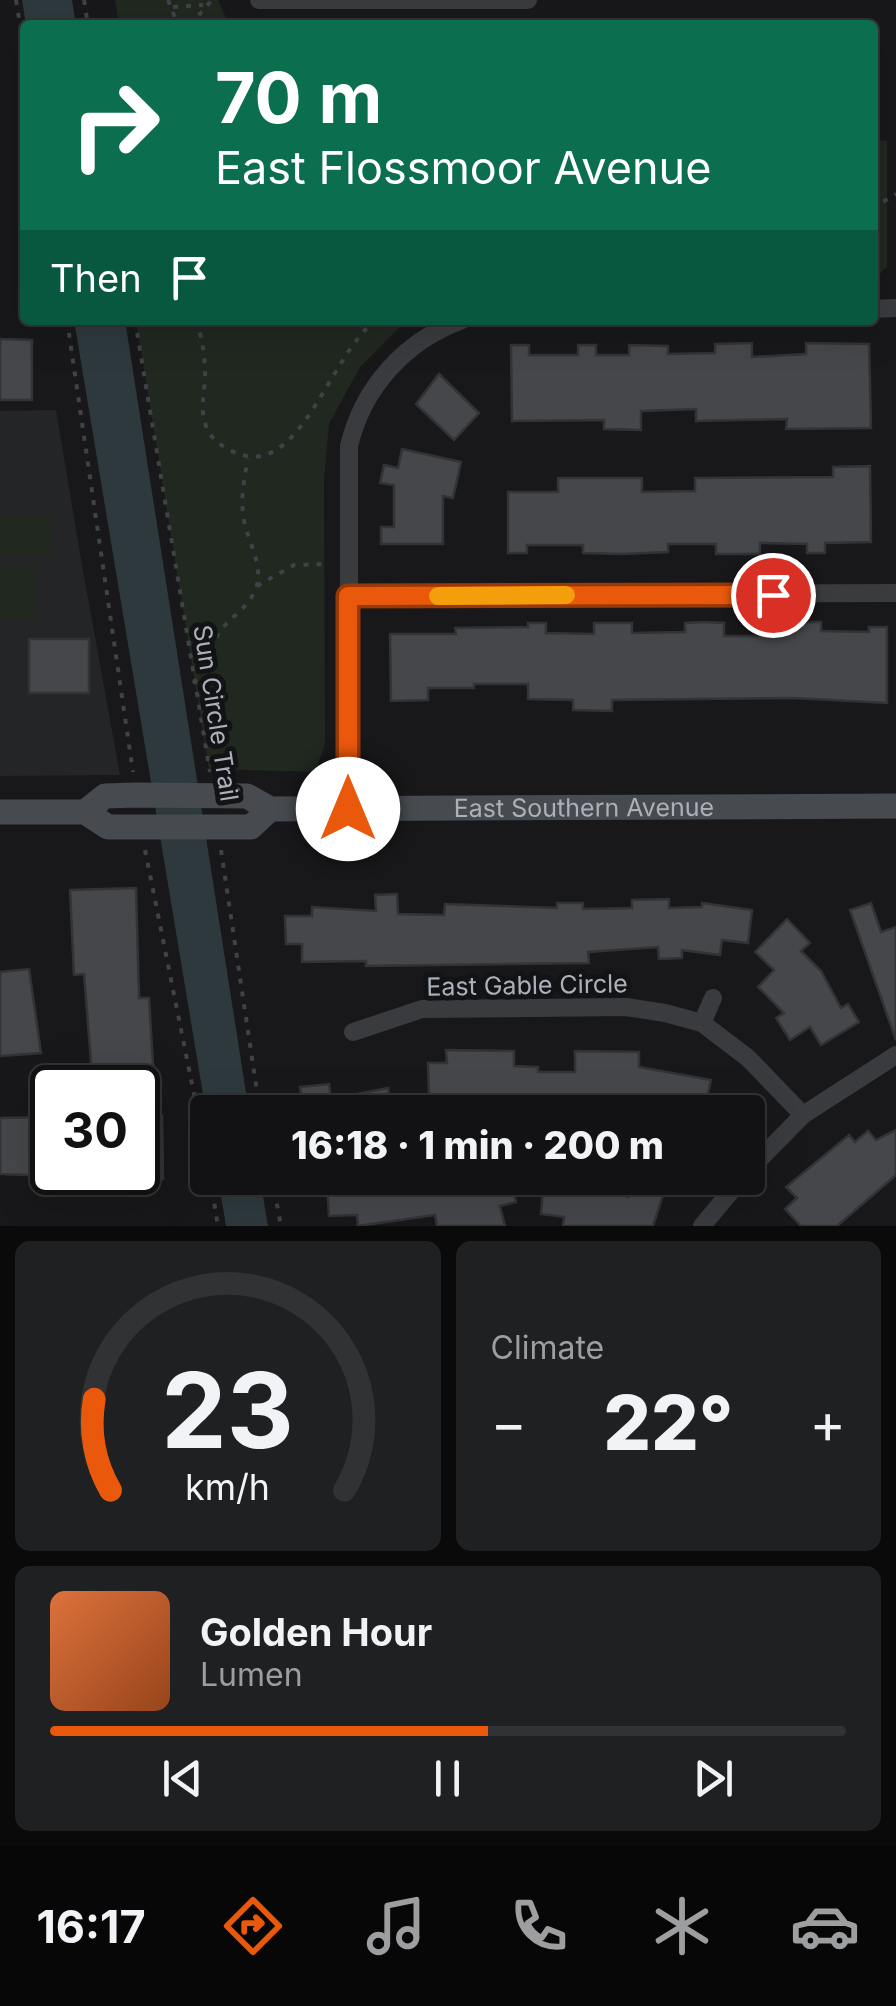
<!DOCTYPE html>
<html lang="en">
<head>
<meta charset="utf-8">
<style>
	body { margin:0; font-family:Inter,sans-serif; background:#1f2022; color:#f1f3f6; height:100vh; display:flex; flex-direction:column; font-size:38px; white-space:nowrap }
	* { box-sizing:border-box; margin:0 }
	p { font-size:32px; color:#9c9ea0 }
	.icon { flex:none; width:55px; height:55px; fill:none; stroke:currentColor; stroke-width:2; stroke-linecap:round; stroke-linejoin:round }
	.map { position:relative; height:1226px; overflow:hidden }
	.drawer { display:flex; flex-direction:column; gap:15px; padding:15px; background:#0a0a0b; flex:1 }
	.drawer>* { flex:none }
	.guide { position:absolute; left:20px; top:20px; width:858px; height:305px; border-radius:10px; box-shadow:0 10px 40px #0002,0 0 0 2px #313234; background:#0b6e4f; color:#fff; overflow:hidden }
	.speed { position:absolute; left:30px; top:1065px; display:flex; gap:20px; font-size:50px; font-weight:700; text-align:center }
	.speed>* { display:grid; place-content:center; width:130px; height:130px; border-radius:50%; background:#121214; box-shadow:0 10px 40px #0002,0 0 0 2px #313234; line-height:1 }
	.speed .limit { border:5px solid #111; border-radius:15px; background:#fff; color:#111 }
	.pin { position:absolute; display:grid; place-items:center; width:85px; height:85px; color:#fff; margin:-42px; border:5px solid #fff; border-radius:50%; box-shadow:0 2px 10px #0007 }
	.me { position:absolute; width:110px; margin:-55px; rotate:0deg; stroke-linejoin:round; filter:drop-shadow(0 0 8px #0008) }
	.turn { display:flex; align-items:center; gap:35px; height:210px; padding:0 30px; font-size:45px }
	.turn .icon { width:130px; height:130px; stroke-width:2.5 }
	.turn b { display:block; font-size:70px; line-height:85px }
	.then { display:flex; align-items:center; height:95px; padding:0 30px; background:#0003; gap:20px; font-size:38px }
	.big { font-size:75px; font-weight:800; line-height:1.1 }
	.drawer .tile { flex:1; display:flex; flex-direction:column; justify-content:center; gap:15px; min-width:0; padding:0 35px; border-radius:15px; background:#1f2022 }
	.drawer .dial { align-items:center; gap:0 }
	.dial svg { height:260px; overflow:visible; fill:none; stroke:#313234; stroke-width:7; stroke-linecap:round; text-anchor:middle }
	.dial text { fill:#f1f3f6; stroke:none }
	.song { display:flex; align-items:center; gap:30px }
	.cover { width:120px; height:120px; border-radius:15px; background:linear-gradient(135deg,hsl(20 70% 55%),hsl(20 70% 35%)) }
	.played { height:10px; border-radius:5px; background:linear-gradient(90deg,#ea580c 55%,#313234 55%) }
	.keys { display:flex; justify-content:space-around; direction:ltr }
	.heat { display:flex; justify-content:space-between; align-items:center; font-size:55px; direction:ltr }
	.drawer .tiles { flex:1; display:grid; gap:15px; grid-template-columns:1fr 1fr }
	.tile:last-child { grid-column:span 2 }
	.trip { position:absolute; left:190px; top:1095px; width:575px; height:100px; border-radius:10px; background:#121214; box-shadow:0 10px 40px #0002,0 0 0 2px #313234; font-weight:800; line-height:100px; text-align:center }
	.tab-bar { display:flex; height:160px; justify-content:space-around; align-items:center; background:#070708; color:#9c9ea0 }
	.tab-bar .icon { width:70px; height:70px }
	.tab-bar .selected { color:#ea580c }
	.tab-bar b { font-size:45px; color:#f1f3f6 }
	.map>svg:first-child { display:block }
	.built { fill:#242527 }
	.green { fill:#202820 }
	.water { fill:#2e393e }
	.building { fill:#45474a; stroke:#323336; stroke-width:2.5 }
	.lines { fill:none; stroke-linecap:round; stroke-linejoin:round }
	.path { stroke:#3f4246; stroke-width:4; stroke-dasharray:5 8; stroke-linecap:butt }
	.street { stroke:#393b3f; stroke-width:18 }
	.secondary { stroke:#474a4f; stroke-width:25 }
	.route-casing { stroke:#983908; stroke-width:25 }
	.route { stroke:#ea580c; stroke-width:18 }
	.slow { stroke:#f59e0b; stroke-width:18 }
	.labels { text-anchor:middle; stroke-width:10; stroke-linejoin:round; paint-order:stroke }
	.street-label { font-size:25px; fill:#abb1ba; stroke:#131315 }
</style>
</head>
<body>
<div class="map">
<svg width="896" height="1226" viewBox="0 0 896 1226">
	<rect width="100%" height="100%" fill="#18181a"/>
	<!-- built -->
	<path class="built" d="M 56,410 L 82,565 L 120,775 L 0,776 L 0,411 Z"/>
	<!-- green -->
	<g class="green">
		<path d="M 115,0 L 218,0 L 229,25 L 119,25 Z"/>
		<path d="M 873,140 L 887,141 L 887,267 L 873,280 Z"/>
		<path d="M 136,320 L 407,320 L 360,367 L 329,424 L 324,480 L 325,744 L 315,772 L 209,769 Z"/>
		<rect x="0" y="516" width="52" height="40"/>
		<rect x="0" y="566" width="35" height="54"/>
	</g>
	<!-- water -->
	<g class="water">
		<path d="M 22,0 L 72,0 L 76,25 L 26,25 Z"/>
		<path d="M 74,320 L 125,320 L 249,1112 L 208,1112 L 207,1118 Z"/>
		<path d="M 218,1178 L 260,1178 L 268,1226 L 226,1226 Z"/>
	</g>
	<!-- building -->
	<g class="building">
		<path d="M 0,339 L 32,340 L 32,400 L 0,400 Z"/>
		<path d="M 752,343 L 752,357 L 806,354 L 806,343 L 869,344 L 871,428 L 786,429 L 787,419 L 696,421 L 696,409 L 641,411 L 641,430 L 604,429 L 604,420 L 512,421 L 511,345 L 529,345 L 529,355 L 578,355 L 578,345 L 596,345 L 596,355 L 629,355 L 629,345 L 668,346 L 668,354 L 715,353 L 715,344 Z"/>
		<path d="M 439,374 L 479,413 L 454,440 L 416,404 Z"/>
		<path d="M 402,449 L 461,462 L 453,498 L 443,496 L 443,544 L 381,544 L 381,527 L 394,527 L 394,485 L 380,483 L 384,465 L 398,468 Z"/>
		<path d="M 870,466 L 871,542 L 825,543 L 825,553 L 807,553 L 807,544 L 760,543 L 760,554 L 716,554 L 716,544 L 668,544 L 668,552 L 622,554 L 583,553 L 583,545 L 527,545 L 527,553 L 508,553 L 508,492 L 558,492 L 558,478 L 642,478 L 642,492 L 695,491 L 695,478 L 833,477 L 833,467 Z"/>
		<path d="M 777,622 L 821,622 L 821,631 L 869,632 L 869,627 L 887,627 L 887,703 L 794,698 L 612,700 L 612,711 L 573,710 L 573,700 L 528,699 L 528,684 L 474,684 L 474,688 L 428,688 L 428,700 L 391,701 L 390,634 L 456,634 L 455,628 L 528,627 L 528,623 L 546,623 L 546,633 L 594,634 L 594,623 L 632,623 L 632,633 L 685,632 L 685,623 L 704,622 L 724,623 L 724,636 L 758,636 L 758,632 L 776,632 Z"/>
		<rect x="29" y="639" width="60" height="54"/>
		<path d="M 136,888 L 139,998 L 149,998 L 154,1082 L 93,1086 L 84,974 L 74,975 L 70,890 Z"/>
		<path d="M 397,894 L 398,914 L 444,915 L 445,904 L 557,908 L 557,903 L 583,903 L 583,909 L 632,908 L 632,900 L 669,899 L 669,908 L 702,907 L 702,903 L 752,910 L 748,943 L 722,940 L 720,955 L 682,950 L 682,958 L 659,959 L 658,947 L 588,952 L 589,963 L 366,966 L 366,961 L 302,962 L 302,944 L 286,944 L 285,916 L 312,916 L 312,907 L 376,911 L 375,895 Z"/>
		<path d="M 871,903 L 881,932 L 896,927 L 896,1040 L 850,910 Z"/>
		<path d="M 787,919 L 810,943 L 801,951 L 821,971 L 841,1008 L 848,1004 L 859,1022 L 821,1045 L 810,1027 L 790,1040 L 776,1018 L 784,1013 L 758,987 L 774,970 L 755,952 Z"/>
		<path d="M 29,969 L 41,1053 L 0,1056 L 0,972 Z"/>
		<path d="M 446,1050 L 514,1051 L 514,1066 L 538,1067 L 538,1072 L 575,1072 L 575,1051 L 639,1052 L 639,1067 L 711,1080 L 707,1098 L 738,1106 L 737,1112 L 303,1112 L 300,1087 L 329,1084 L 331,1099 L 388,1088 L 390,1099 L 429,1094 L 428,1063 L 447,1063 Z"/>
		<path d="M 138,1116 L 162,1116 L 163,1179 L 138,1179 Z"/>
		<path d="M 52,1117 L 52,1176 L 0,1174 L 0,1118 Z"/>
		<path d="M 896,1130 L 896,1175 L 837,1226 L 801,1226 L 785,1209 L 797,1198 L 786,1187 L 849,1135 L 855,1142 L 868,1131 L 876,1140 Z"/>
		<path d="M 399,1178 L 510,1178 L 516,1202 L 500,1206 L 505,1226 L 437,1226 L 435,1215 L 358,1226 L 357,1215 L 329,1216 L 327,1182 Z"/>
		<path d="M 544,1178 L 579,1178 L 579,1181 L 628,1197 L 632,1185 L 663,1195 L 653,1226 L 563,1226 L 564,1217 L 541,1214 Z"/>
	</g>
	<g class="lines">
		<!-- path -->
		<g class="path">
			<path d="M 16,0 L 25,55"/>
			<path d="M 84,0 L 88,25"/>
			<path d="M 168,0 L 178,25"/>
			<path d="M 173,7 L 203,5"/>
			<path d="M 190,25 L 212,0"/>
			<path d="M 872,208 L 896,194"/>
			<path d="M 67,320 L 133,772"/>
			<path d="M 135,320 L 210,772"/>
			<path d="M 197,320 C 202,340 206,359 205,380 C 204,396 200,410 206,426 C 211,439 220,445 232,451 C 299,485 328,356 376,320"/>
			<path d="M 257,586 L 294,565 L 328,564"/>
			<path d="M 193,683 C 211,668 207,653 217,636 C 227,618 248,610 256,588 C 264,566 248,542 244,520 C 240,499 244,479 248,459"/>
			<path d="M 145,850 L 208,1164"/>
			<path d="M 221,850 L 260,1112"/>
			<path d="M 210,1178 L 218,1226"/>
			<path d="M 272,1178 L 281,1226"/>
		</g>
		<!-- street -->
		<g class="street">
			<path d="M 259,0 L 528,0"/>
			<path d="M 872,309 L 896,308"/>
			<path d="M 348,595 L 896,593"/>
			<path d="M 349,809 L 349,446 C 363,387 405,341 462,320"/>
			<path d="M 702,1023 L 713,998"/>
			<path d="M 353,1032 L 422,1009 L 626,1007 L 665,1013 L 702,1023 L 748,1058 L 803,1115"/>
			<path d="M 748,1171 L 803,1115 L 896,1055"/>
			<path d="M 702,1226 L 742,1178"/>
		</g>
		<!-- secondary -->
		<g class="secondary">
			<path d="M 0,812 L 85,812 L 108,827 L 251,827 L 270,809"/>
			<path id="s1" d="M 85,812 L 105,796 L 136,795 L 247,796 L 270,809 L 896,806"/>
		</g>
	</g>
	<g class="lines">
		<!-- route casing -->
		<g class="route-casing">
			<path id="route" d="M 348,809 L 348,596 L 773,595"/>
		</g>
		<!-- route -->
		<use href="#route" class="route"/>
		<!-- slow -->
		<path class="slow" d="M 438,596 L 566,595"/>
	</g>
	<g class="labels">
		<!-- street labels -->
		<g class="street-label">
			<text transform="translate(216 713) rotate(81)" y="9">Sun Circle Trail</text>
			<text dy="9" stroke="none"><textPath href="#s1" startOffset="508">East Southern Avenue</textPath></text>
			<text transform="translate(527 985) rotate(-1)" y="9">East Gable Circle</text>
		</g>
	</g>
</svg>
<div class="speed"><div class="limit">30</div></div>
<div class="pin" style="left:773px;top:595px;background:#d93025"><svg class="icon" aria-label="arrive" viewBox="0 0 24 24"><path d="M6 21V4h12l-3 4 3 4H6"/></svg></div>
<svg class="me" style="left:348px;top:809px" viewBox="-20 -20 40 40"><circle r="19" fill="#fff"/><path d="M0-13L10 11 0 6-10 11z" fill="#ea580c"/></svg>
<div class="trip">16:18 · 1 min · 200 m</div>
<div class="guide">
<div class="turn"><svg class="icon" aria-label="right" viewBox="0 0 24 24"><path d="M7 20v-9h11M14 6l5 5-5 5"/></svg><div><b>70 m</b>East Flossmoor Avenue</div></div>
<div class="then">Then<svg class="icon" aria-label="arrive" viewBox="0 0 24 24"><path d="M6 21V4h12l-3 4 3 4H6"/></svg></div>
</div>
</div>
<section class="drawer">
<div class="tiles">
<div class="tile dial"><svg viewBox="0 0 100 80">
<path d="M14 69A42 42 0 1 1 86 69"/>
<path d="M14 69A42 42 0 0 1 9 41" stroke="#ea580c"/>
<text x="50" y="56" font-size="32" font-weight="700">23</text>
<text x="50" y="72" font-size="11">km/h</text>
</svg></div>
<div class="tile"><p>Climate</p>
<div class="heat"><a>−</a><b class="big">22°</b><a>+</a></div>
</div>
<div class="tile">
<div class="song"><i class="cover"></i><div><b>Golden Hour</b><p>Lumen</p></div></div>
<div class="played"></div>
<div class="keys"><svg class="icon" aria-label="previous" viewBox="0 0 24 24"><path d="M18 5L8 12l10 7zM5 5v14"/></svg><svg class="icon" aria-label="pause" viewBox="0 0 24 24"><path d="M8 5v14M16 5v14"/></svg><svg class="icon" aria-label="next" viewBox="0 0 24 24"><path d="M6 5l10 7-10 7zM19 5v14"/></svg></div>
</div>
</div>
</section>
<nav class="tab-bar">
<b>16:17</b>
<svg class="icon selected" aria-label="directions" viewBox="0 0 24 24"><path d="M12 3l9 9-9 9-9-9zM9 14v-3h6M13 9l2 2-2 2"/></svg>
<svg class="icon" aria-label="music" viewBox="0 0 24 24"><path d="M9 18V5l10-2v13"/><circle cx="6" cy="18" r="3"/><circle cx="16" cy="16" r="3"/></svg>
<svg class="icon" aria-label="phone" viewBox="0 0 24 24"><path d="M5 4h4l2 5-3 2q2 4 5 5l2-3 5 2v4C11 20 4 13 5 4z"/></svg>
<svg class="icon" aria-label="climate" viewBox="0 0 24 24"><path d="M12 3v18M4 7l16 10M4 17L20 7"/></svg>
<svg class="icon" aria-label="car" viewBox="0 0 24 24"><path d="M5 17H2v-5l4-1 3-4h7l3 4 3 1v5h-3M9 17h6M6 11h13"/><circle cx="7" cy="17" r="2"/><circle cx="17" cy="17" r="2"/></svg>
</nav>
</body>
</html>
